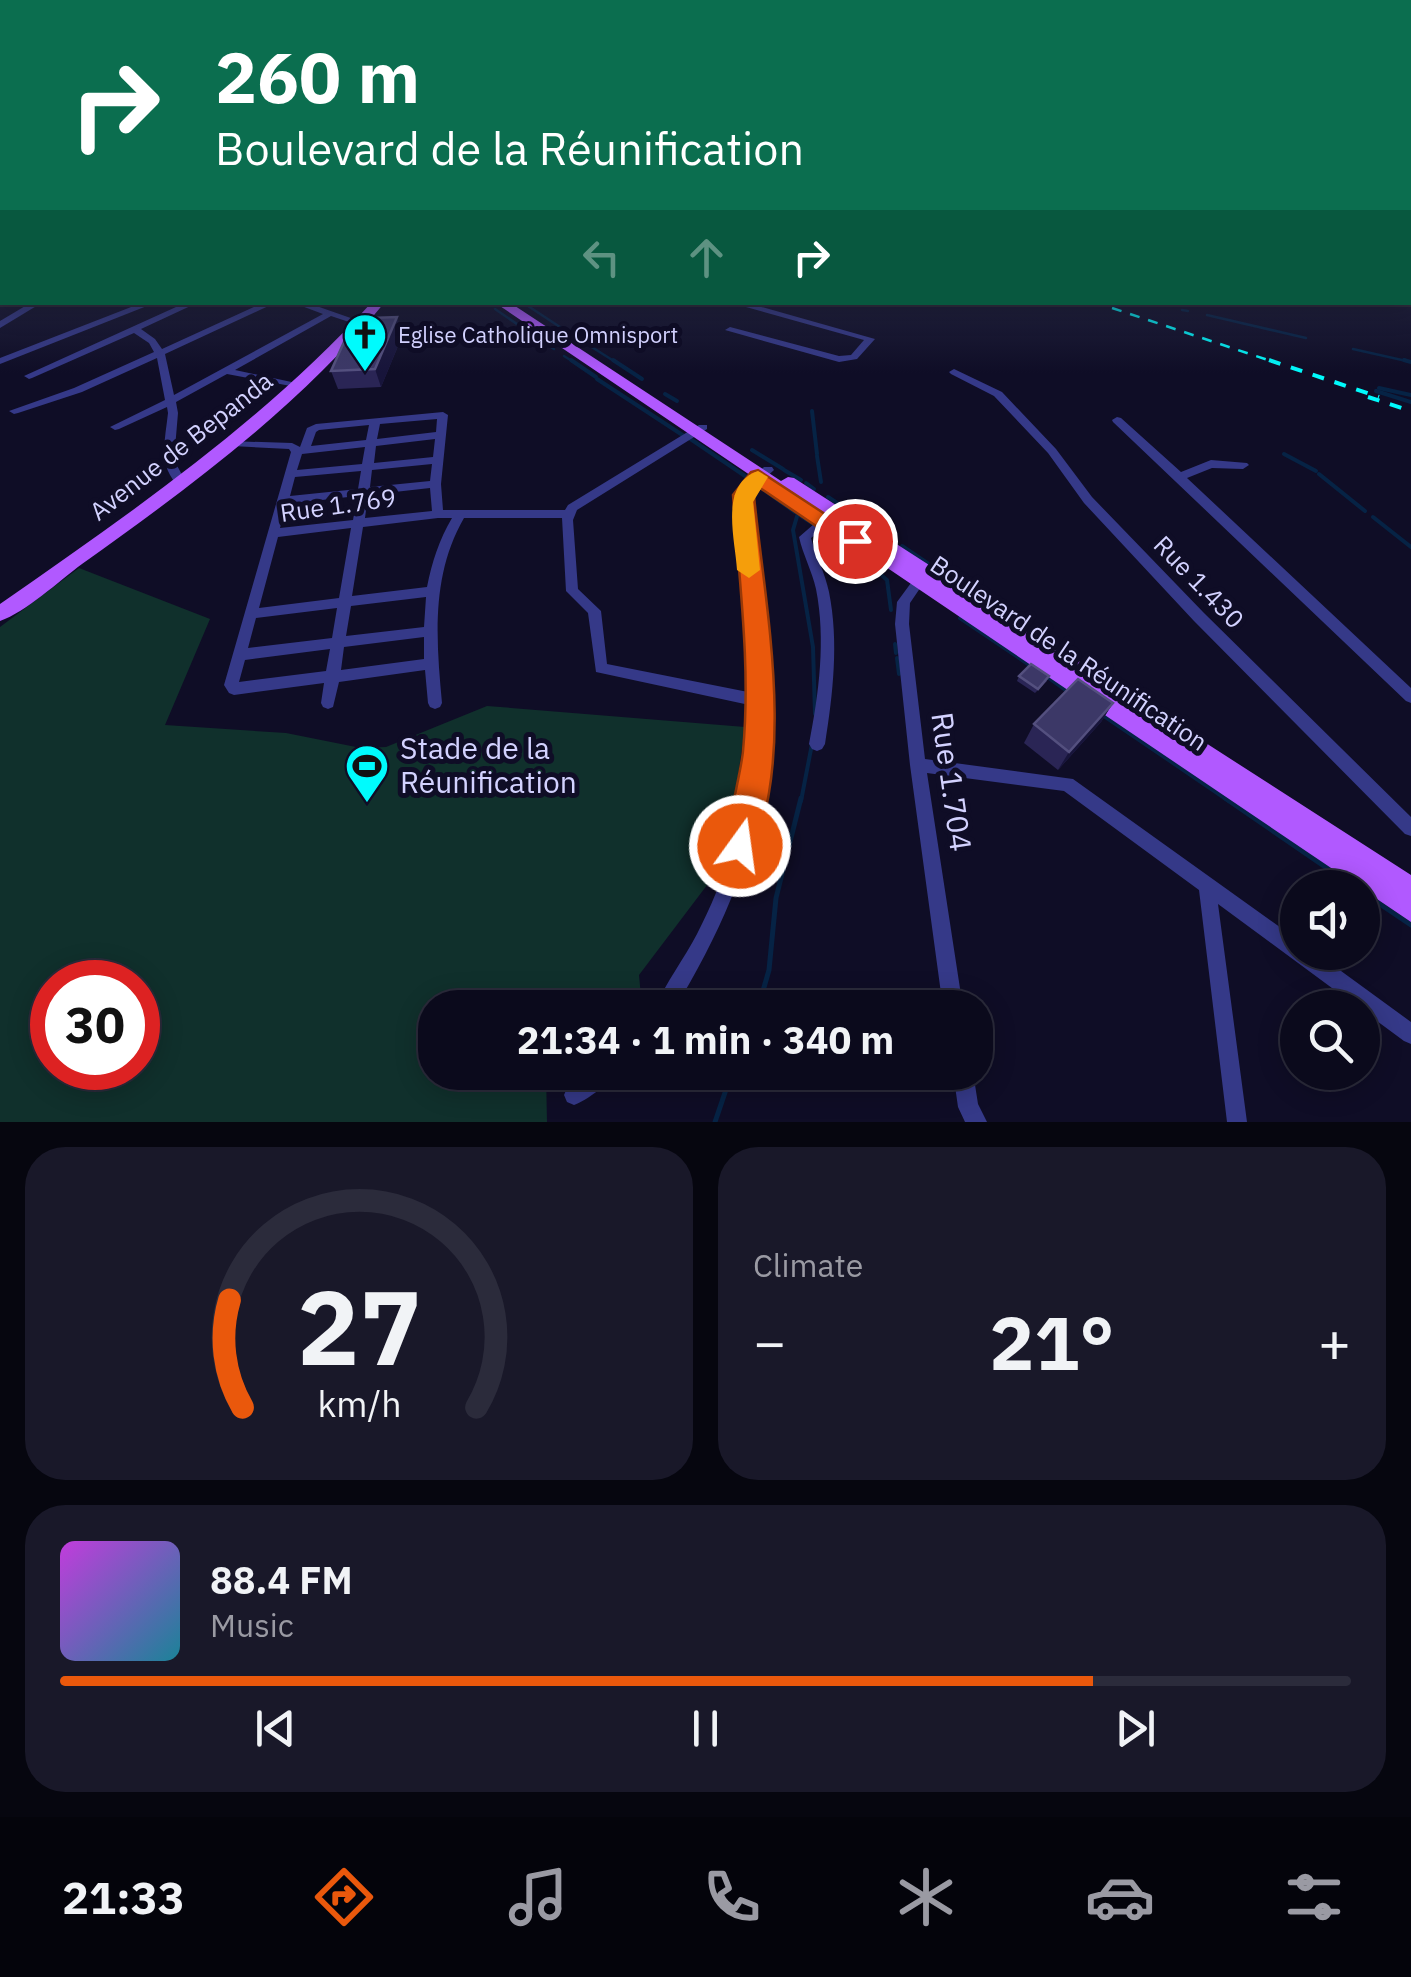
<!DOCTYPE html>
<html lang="en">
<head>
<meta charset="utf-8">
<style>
	body { margin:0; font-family:"IBM Plex Sans",sans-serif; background:#191829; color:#f1f3f6; height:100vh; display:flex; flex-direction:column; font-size:38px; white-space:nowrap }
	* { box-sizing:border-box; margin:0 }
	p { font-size:32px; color:#9a9aa3 }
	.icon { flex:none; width:55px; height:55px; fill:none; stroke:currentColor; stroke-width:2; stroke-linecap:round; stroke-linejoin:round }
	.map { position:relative; height:1122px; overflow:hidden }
	.side { display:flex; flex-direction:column; gap:25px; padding:25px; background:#06060f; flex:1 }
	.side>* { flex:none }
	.guide { position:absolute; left:0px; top:0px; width:1412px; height:305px; box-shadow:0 5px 25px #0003,0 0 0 2px #2b2b3b; background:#0b6e4f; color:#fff; overflow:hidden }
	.fabs { position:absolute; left:1280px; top:870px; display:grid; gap:20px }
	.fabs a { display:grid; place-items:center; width:100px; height:100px; border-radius:50%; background:#0b0a1c; box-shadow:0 5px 25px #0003,0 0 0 2px #2b2b3b; font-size:50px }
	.speed { position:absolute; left:30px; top:960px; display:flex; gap:20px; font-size:50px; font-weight:700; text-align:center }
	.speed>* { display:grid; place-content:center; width:130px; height:130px; border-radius:50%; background:#0b0a1c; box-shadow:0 5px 25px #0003,0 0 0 2px #2b2b3b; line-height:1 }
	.speed .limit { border:15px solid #d22; background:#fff; color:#111 }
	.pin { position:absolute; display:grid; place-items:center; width:85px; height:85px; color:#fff; margin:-42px; border:5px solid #fff; border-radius:50%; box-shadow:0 2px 10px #0007 }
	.me { position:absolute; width:110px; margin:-55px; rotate:14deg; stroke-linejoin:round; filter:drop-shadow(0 0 8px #0008) }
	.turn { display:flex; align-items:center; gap:35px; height:210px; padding:0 50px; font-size:45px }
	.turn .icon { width:130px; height:130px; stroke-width:2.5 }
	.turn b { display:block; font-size:70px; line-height:85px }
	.lanes { display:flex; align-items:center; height:95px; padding:0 50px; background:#0003; justify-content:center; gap:50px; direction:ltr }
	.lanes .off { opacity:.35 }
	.big { font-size:75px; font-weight:700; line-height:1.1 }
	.side .tile { flex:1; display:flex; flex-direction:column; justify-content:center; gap:15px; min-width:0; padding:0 35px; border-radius:40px; background:#191829 }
	.side .dial { align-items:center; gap:0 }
	.dial svg { height:260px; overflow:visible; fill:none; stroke:#2b2b3b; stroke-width:7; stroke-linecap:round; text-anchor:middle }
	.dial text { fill:#f1f3f6; stroke:none }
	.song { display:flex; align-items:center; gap:30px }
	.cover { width:120px; height:120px; border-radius:15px; background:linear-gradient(135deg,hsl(290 70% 55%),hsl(190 70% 35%)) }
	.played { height:10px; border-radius:5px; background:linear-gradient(90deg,#ea580c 80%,#2b2b3b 80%) }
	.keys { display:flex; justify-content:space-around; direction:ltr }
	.heat { display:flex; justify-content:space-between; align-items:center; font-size:55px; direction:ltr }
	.side .tiles { flex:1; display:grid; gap:25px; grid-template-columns:1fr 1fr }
	.tile:last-child { grid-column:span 2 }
	.trip { position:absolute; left:418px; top:990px; width:575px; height:100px; border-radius:40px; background:#0b0a1c; box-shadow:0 5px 25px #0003,0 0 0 2px #2b2b3b; font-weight:700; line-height:100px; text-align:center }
	.tabs { display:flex; height:160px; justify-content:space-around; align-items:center; background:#04040b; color:#9a9aa3 }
	.tabs .icon { width:70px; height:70px }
	.tabs .current { color:#ea580c }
	.tabs b { font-size:45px; color:#f1f3f6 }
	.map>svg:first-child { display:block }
	.green { fill:#10302c; fill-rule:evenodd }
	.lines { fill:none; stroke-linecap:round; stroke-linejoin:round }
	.stream-far2 { stroke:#062345; stroke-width:2.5 }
	.stream-far1 { stroke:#062345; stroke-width:4 }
	.stream { stroke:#062345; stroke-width:5 }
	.minor { fill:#353988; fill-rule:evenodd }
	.major { fill:#b159ff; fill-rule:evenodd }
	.rail-far1 { stroke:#00fbfd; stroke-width:2.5; stroke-dasharray:10 9; stroke-linecap:butt }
	.rail { stroke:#00fbfd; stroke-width:4; stroke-dasharray:12 11; stroke-linecap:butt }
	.wall { fill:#2a2555 }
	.shaded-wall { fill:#17143a }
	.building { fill:#3c3867; stroke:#54507f; stroke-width:2.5 }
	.route { fill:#ea580c; stroke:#983908; stroke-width:2.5 }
	.slow { fill:#f59e0b }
	.labels { text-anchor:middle; stroke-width:10; stroke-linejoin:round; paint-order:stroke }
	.far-poi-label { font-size:22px; fill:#d3d2ff; stroke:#0f0d26; text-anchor:start }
	.street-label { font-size:25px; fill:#d3d2ff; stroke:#0f0d26 }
	.near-poi-label { font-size:30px; fill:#d3d2ff; stroke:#0f0d26; text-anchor:start }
	.near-street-label { font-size:30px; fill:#d3d2ff; stroke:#0f0d26 }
</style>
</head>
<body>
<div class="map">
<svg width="1411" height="1122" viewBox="0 0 1411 1122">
	<rect width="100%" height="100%" fill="#0f0d26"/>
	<!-- green -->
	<path class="green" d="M 79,568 L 210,619 L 165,725 L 286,733 L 361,748 L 386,747 L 487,706 L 745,727 L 726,860 L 639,975 L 642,1007 L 435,1008 L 435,1072 L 546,1073 L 547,1122 L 0,1122 L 0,627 ZM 52,982 L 138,982 L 138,1068 L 52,1068 Z"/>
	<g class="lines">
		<!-- stream-far2 -->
		<g class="stream-far2">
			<path d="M 522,302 L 566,331"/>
			<path d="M 495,309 L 536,337"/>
			<path d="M 1182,310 L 1188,311"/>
			<path d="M 1207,315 L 1306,338"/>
			<path d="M 568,332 L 617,363"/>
			<path d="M 538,338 L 554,349"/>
			<path d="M 1353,349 L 1411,362"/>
			<path d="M 564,356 L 575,363"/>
		</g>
		<!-- stream-far1 -->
		<g class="stream-far1">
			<path d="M 571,360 L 596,377"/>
			<path d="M 613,360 L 642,379"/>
			<path d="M 1404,360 L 1411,362"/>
			<path d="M 597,379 L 684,436"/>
			<path d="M 1379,388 L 1411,395"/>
			<path d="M 1376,391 L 1411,402"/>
			<path d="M 665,394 L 677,401"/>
			<path d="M 812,411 L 817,454"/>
			<path d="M 689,438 L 751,480"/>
			<path d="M 752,450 L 783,469"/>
			<path d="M 1284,454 L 1316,471"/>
			<path d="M 817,456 L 821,482"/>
			<path d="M 784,470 L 801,480"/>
			<path d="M 1319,474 L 1365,511"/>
			<path d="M 806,483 L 814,489"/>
			<path d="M 760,487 L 795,512"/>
			<path d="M 828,497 L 879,531"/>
			<path d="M 798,513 L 793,530 L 813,647 L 815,714"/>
			<path d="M 801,516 L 837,539"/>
			<path d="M 1373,517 L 1411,547"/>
			<path d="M 839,542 L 866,560"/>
			<path d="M 902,546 L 936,569"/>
			<path d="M 939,570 L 957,582"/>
			<path d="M 879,573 L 887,580 L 891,610"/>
			<path d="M 1008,616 L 1024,626"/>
			<path d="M 960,618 L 1034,668"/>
			<path d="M 895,644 L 896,653"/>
			<path d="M 897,658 L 899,674"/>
			<path d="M 1046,676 L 1071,694"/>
			<path d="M 1104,716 L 1229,801"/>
			<path d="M 801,801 L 812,744"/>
		</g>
		<!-- stream -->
		<g class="stream">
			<path d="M 1225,798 L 1356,888"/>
			<path d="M 1362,892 L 1411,925"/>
			<path d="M 758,1008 L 769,970 L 776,898 L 801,798"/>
			<path d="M 715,1122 L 732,1072"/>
		</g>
		<!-- minor -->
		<g class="minor">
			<rect x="0" y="229" width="2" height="6"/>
			<rect x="0" y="272" width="2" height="4"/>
			<path d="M 32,302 L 43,302 L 0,328 L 0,321 Z"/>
			<path d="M 144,302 L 157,302 L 0,364 L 0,358 Z"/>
			<path d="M 187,302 L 199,302 L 141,329 L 155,339 L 162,349 L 265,302 L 277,302 L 165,354 L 174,395 L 323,314 L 291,302 L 305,302 L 365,323 L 361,326 L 331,316 L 235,370 L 301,384 L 301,388 L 227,374 L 176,402 L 178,413 L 174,460 L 187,484 L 181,488 C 157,468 165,441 168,413 L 167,407 L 119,429 L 115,430 L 110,427 L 165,400 L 157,358 L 82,392 L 18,413 L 14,414 L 9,411 L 74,388 L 154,352 L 149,343 L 134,333 L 32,378 L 29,379 L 24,376 Z"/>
			<path d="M 728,302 L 744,302 L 875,339 L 857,359 L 839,362 L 725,330 L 730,327 L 839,356 L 851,355 L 864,340 Z"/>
			<path d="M 954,369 L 1002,392 L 1056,449 L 1092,497 L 1204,613 L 1411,817 L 1411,836 L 1405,834 L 1194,621 L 1084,503 L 1048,453 L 994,396 L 951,374 L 949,372 Z"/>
			<path d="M 443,412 L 448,415 L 441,484 L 443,510 L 565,510 L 568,505 L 699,425 L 707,425 L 707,429 L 577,510 L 573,520 L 578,589 L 601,611 L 607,664 L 753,693 L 737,502 L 742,487 L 764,467 L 772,467 L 774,470 L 751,491 L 749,502 C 757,580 771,659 768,737 C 765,833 725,926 675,1008 L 655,1008 C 666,982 684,959 697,934 C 734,863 752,785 754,706 L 596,672 L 588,613 L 566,591 L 562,518 L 464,518 C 431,575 436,639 442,703 L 440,707 L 435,709 L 430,707 L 428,703 L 425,670 L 339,682 L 333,707 L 328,709 L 323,707 L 321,703 L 324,683 L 234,695 L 229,693 L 224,685 L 291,452 L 289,449 L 232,446 L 227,443 L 228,441 L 292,443 L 300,447 L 307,428 L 316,424 ZM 437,419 L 436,432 L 377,439 L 380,424 ZM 369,425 L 366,440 L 311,446 L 316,432 L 319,430 ZM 435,439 L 433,457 L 374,463 L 376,446 ZM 365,447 L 362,464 L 297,470 L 302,454 ZM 432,464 L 430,481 L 370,487 L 372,470 ZM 361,471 L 358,489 L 290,496 L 295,477 ZM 430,488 L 432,511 L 365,518 L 368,495 ZM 357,496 L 353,520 L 280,528 L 287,504 ZM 438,518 L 452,518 C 439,540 432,562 427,587 L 352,596 L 363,527 ZM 351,528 L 339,598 L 259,608 L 278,537 ZM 426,597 L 424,627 L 346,636 L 351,606 ZM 337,608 L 332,638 L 248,648 L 256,618 ZM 424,637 L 424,659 L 341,670 L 344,647 ZM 330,649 L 326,671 L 239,682 L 245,660 Z"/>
			<path d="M 1117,417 L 1121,418 L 1181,472 L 1211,460 L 1247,463 L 1249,465 L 1243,469 L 1212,468 L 1187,478 L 1411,688 L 1411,703 L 1406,701 L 1113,422 L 1112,420 Z"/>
			<path d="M 825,517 L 829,518 L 831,521 L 829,524 L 811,538 C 816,556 825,573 829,592 C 839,642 833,694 825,744 L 822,749 L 817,751 L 812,749 L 809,744 C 819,693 826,640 816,589 C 812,571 803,555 799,537 L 821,518 Z"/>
			<path d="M 923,570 L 929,575 L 910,603 L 909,624 L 925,759 L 1073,779 L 1298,940 L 1298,952 L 1315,952 L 1411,1022 L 1411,1044 L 1404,1041 L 1362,1010 L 1362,1008 L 1359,1008 L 1218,904 L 1247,1122 L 1227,1122 L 1199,890 L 1064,791 L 927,773 L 963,1008 L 943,1008 L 910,765 L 895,624 L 897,602 L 919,572 Z"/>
			<path d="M 586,1072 L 613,1072 C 607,1086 587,1100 574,1105 L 567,1102 L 564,1095 L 567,1088 Z"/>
			<path d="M 953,1072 L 973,1072 L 978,1104 L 987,1122 L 965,1122 L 958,1107 Z"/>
		</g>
		<!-- major -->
		<g class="major">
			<path d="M 372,302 L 385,302 C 300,406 190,487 82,564 C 59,581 26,612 0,621 L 0,604 C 132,512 263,422 372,302 Z"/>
			<path d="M 494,302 L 509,302 L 781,481 L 788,477 L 794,478 L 1411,875 L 1411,922 Z"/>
		</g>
		<!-- rail-far1 -->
		<path class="rail-far1" d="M 1094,302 L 1277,363"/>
		<!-- rail -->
		<g class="rail">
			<path d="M 1269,360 L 1379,397"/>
			<path d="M 1368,397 L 1411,411"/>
		</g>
	</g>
	<!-- wall -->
	<g class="wall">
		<path d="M 403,334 L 381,387 L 338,389 L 331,371 L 363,341 Z"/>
		<path d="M 1019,676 L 1047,681 L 1035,693 L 1017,681 Z"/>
		<path d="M 1113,703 L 1101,722 L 1058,770 L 1024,743 L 1034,724 Z"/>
	</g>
	<!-- shaded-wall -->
	<g class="shaded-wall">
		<path d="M 397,317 L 403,334 L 381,387 L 375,369 Z"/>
		<path d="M 1113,703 L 1101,722 L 1058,770 L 1069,752 Z"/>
	</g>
	<!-- building -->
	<g class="building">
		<path d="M 397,317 L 375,369 L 331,371 L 344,342 L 363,341 L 371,318 Z"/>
		<path d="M 1031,664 L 1049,676 L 1038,689 L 1019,676 Z"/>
		<path d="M 1078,679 L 1113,703 L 1069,752 L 1034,724 Z"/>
	</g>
	<!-- sky -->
	<linearGradient id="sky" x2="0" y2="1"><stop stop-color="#080715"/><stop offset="0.58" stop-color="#313552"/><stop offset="1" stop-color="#313552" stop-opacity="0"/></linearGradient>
	<rect width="1411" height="373" fill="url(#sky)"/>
	<!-- route -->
	<path class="route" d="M 758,470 L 866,541 L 863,547 L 847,547 L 760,488 L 754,496 C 765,607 796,751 751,857 L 740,861 L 729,857 C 722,840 741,775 743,751 C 751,666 739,580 733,495 L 751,472 Z"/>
	<!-- slow -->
	<path class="slow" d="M 758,471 L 768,477 L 753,502 L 760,570 L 749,578 L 737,570 C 735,538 719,484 758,471 Z"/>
	<!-- icons -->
	<defs>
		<g id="church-pin" transform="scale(2.25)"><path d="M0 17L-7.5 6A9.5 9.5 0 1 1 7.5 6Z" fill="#00fbfd" stroke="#0f0d26"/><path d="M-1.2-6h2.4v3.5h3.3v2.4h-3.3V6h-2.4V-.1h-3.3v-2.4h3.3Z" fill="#111"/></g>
		<g id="stadium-pin" transform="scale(2.25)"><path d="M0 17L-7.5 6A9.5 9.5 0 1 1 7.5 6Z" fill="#00fbfd" stroke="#0f0d26"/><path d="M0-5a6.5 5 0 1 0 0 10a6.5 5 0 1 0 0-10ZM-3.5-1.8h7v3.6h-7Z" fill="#111"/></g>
	</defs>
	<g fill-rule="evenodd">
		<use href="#church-pin" x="365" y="335"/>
		<use href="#stadium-pin" x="367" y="766"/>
	</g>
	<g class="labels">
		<!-- far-poi labels -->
		<g class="far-poi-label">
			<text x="398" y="343">Eglise Catholique Omnisport</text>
		</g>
		<!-- street labels -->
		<g class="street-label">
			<text transform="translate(181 446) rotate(-38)" y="9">Avenue de Bepanda</text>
			<text transform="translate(338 505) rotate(-8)" y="9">Rue 1.769</text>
			<text transform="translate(1199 582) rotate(46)" y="9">Rue 1.430</text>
			<text transform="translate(1069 653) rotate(34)" y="9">Boulevard de la Réunification</text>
		</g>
		<!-- near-poi labels -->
		<g class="near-poi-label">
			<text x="400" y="759">Stade de la<tspan x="400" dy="34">Réunification</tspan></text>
		</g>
		<!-- near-street labels -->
		<g class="near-street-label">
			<text transform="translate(951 782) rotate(82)" y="10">Rue 1.704</text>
		</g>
	</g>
</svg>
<div class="fabs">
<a><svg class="icon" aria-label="sound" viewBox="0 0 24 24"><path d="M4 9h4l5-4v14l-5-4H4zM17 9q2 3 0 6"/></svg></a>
<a><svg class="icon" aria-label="search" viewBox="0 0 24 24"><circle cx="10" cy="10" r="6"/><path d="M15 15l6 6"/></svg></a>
</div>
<div class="speed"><div class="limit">30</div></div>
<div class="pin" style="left:855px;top:541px;background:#d93025"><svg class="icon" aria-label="arrive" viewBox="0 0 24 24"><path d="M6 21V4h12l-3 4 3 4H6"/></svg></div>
<svg class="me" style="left:740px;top:846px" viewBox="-20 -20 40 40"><circle r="17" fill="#ea580c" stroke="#fff" stroke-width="3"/><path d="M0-11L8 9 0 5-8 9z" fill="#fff"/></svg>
<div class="trip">21:34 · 1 min · 340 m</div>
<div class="guide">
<div class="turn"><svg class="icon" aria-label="right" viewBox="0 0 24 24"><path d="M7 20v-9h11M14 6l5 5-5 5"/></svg><div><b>260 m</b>Boulevard de la Réunification</div></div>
<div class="lanes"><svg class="icon off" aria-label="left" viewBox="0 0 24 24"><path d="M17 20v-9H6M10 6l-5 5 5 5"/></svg><svg class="icon off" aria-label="ahead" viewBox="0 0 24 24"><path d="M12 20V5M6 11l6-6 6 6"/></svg><svg class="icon" aria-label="right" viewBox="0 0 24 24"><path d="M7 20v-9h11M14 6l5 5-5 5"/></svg></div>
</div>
</div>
<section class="side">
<div class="tiles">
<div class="tile dial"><svg viewBox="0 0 100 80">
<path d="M14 69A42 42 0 1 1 86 69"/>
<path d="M14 69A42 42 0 0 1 10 36" stroke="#ea580c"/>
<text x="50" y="56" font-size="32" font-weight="700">27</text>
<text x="50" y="72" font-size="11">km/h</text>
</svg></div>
<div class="tile"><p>Climate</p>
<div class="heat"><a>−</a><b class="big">21°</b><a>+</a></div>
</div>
<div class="tile">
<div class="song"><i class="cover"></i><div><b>88.4 FM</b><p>Music</p></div></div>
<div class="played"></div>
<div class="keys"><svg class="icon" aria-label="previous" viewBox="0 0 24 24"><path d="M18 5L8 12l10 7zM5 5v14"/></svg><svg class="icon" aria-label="pause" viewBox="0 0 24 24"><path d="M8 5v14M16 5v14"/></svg><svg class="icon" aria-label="next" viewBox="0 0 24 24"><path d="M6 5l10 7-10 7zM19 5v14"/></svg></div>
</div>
</div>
</section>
<nav class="tabs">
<b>21:33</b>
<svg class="icon current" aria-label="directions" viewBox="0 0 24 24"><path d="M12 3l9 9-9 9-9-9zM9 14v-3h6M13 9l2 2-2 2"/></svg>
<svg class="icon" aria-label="music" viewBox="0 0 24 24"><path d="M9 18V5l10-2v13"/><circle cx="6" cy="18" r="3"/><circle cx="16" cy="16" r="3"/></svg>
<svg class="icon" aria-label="phone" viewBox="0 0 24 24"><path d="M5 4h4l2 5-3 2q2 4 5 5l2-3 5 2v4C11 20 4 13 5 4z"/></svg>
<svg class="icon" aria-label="climate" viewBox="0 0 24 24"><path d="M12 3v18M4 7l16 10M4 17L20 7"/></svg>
<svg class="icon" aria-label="car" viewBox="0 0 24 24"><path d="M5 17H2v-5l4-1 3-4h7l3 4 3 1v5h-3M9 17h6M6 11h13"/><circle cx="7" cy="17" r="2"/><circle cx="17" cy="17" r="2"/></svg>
<svg class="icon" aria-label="filters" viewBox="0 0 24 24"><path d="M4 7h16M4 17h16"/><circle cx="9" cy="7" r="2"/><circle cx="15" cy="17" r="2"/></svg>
</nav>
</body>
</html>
